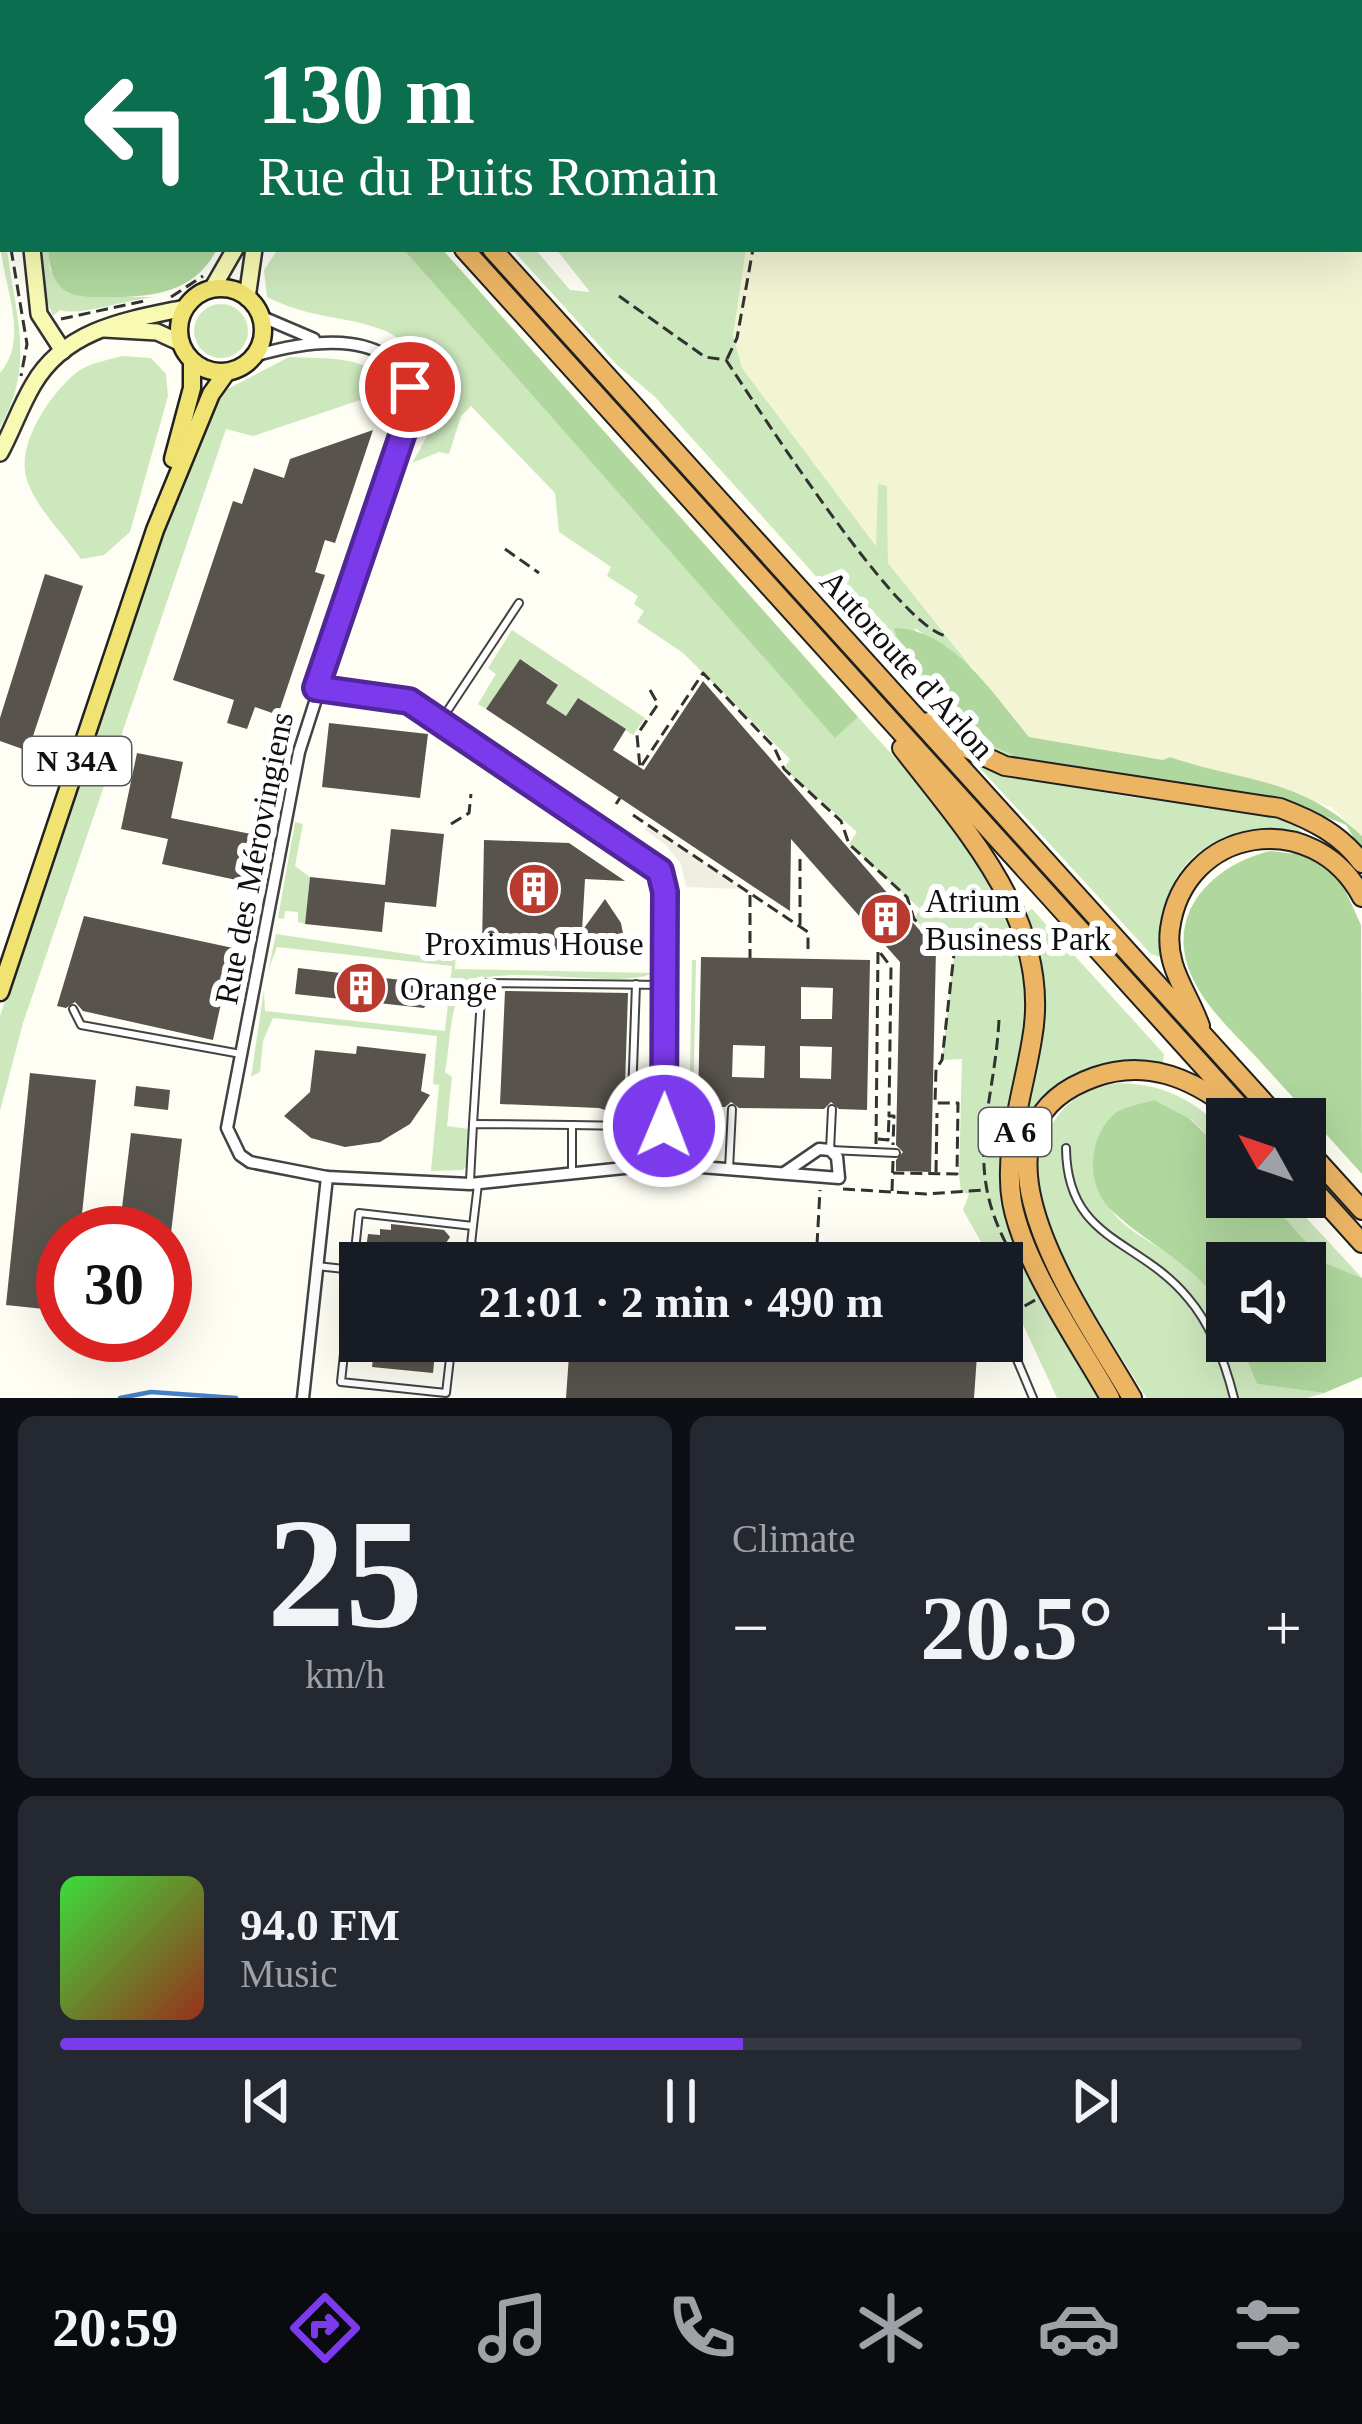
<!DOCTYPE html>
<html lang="en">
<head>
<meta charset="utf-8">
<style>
	body { margin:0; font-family:"Times New Roman",serif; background:#242831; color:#f1f3f6; height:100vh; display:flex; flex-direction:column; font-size:45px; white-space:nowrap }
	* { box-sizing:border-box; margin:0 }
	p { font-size:39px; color:#9ea1a6 }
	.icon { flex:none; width:66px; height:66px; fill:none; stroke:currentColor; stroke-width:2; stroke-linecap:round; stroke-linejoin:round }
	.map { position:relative; height:1398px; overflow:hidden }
	.drawer { display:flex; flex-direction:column; gap:18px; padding:18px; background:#0d0f14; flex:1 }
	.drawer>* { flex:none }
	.hud { position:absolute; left:0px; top:0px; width:1362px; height:252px; box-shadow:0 12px 48px #0002; background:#0b6e4f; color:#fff; overflow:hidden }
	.needle { width:78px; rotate:310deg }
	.controls { position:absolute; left:1206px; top:1098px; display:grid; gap:24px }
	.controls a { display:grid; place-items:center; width:120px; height:120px; border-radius:0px; background:#171b24; box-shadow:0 12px 48px #0002; font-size:60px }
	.speed { position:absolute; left:36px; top:1206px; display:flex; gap:24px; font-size:60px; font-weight:700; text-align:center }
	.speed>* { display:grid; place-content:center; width:156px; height:156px; border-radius:50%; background:#171b24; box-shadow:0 12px 48px #0002; line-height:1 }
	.speed .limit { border:18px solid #d22; background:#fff; color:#111 }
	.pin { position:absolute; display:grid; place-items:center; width:102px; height:102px; color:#fff; margin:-51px; border:6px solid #fff; border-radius:50%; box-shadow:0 3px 12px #0007 }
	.me { position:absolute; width:132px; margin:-66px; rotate:1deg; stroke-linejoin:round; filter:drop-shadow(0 0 9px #0008) }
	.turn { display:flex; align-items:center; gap:42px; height:252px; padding:0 60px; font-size:54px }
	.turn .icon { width:156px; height:156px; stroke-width:2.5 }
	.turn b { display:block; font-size:84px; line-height:102px }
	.big { font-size:90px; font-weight:800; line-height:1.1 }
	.drawer .tile { flex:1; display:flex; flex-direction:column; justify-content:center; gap:18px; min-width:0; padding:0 42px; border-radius:18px; background:#242831 }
	.drawer .dial { align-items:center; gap:0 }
	.dial b { font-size:156px; line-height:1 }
	.song { display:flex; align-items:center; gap:36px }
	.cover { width:144px; height:144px; border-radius:18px; background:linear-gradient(135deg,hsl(120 70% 55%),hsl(10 70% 35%)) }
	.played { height:12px; border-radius:6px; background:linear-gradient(90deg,#7c3aed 55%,#363941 55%) }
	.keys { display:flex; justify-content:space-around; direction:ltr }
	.heat { display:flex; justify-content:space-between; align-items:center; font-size:66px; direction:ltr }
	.drawer .tiles { flex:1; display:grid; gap:18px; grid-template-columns:1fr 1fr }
	.tile:last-child { grid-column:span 2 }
	.trip { position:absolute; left:339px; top:1242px; width:684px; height:120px; border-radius:0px; background:#171b24; box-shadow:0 12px 48px #0002; font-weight:800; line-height:120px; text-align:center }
	.menu { display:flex; height:192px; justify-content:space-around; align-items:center; background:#090b0e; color:#9ea1a6 }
	.menu .icon { width:84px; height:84px }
	.menu .current { color:#7c3aed }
	.menu b { font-size:54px; color:#f1f3f6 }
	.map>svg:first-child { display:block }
	.farmland { fill:#f2f4d4 }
	.green { fill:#cee8be }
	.forest { fill:#b0d89e }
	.plaza { fill:#efeee1 }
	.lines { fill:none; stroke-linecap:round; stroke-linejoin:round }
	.stream { stroke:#4681c6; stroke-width:4.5 }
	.building { fill:#58534d; fill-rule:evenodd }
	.lane-casing { stroke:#434343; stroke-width:10 }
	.street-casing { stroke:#434343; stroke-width:15 }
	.secondary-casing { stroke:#323232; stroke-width:20 }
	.primary-casing { stroke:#212121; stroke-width:21 }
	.highway-casing { stroke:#212121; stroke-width:22 }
	.path { stroke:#323232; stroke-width:3; stroke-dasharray:12 6; stroke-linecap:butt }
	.lane { stroke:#fff; stroke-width:6 }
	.street { stroke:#fff; stroke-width:10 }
	.secondary { stroke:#f8fab3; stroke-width:15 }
	.primary { stroke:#f0e371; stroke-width:16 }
	.highway { stroke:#ecb564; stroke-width:18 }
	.route-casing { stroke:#51269a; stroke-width:30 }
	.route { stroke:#7c3aed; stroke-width:21 }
	.labels { text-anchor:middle; stroke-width:12; stroke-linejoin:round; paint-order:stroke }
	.shield { fill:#fff; stroke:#585858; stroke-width:3 }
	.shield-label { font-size:30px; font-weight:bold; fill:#101010 }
	.street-label { font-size:33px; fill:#101010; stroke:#fff }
	.poi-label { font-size:33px; fill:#101010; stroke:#fff; text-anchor:start }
</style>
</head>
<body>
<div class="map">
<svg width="1362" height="1398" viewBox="0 0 1362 1398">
	<rect width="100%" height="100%" fill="#fefef4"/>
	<!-- farmland -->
	<g class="farmland">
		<rect x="626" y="0" width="689" height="3"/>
		<path d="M 1359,60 L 1362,60 L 1362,836 L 1331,807 L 1170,757 L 1163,760 L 1029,737 L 888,563 L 887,486 L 878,485 L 877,547 L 742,368 L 733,337 L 746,249 L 1359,249 Z"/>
	</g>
	<!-- green -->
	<g class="green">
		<path d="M 0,236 L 3,249 L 7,249 C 15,316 36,363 0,427 L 0,373 C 32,336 0,281 0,236 Z"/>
		<path d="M 38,249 L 48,249 L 50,270 L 84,297 L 158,297 C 129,298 81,317 60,310 L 53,316 L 43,292 Z"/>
		<path d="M 278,249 L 403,249 L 835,737 L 858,717 C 920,787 1010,872 1022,969 C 1032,1045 1013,1125 1005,1200 L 1000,1202 L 1021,1259 L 1105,1398 L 1057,1398 L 1002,1279 L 1002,1263 L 993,1263 L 963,1210 L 969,1194 L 961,1192 L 959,1175 L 962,1059 L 942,1060 L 954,954 L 914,919 L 920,909 L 849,844 L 857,832 L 784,769 L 790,759 L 683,653 L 637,622 L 644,611 L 634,604 L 638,596 L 607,576 L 611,567 L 559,532 L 555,493 L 471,406 L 461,416 L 449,454 L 439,452 L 412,463 C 421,447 432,431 434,412 C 437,380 413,341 383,330 C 344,315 310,319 267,297 L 264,270 Z"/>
		<path d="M 512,249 L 535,249 L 570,290 L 590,292 L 556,249 L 746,249 L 733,336 L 742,368 L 876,546 L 878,484 L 887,486 L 888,563 L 972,668 L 915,628 L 923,688 L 956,710 L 968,731 L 1030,763 C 992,752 967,741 939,713 L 654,396 L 617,365 Z"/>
		<circle cx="221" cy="331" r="27"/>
		<path d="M 122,356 L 151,358 L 166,374 L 168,396 L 130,532 L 104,555 L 81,559 C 65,536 36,508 27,480 C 15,445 50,394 77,372 C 89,363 108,360 122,356 Z"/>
		<path d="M 289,357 C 327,359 370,354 393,389 L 253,436 L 226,429 L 23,1023 L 0,1111 L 0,1016 L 177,487 L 224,391 Z"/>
		<path d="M 512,630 L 645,718 L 633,735 L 578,698 L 566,716 L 546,703 L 558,684 L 520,659 L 486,709 L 478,704 L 496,674 L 488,668 Z"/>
		<path d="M 978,766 C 1026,778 1075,787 1124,796 C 1166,803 1278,803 1302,832 C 1211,824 1156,860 1162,958 L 1151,954 Z"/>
		<path d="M 295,822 L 303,824 L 295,866 L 310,877 L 305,924 L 298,922 L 298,912 L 285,911 L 284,919 L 278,918 Z"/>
		<path d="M 1032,909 L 1164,1054 L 1163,1063 C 1109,1056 1070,1075 1036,1114 L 1027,1112 L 1040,1041 L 1024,914 Z"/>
		<path d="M 276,934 L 440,959 L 443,950 L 456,950 L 455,969 L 653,973 C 615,992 484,957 462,990 C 449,1010 450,1048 445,1072 L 452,1077 L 447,1126 L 469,1129 L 468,1164 L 463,1170 L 431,1171 L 439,1085 L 433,1084 L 437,1036 L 273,1018 L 263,1041 L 260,1072 L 251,1077 L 264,990 L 265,1011 L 445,1031 L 452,966 L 277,947 L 268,971 Z"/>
		<path d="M 692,960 L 696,960 L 693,1108 L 721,1111 L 721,1124 L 697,1124 L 696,1154 C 670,1142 676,1115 677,1090 L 690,1077 Z"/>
		<path d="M 1120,1083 C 1167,1085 1193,1100 1227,1132 L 1227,1155 L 1191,1119 L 1094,1176 C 1098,1185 1101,1195 1106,1203 C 1138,1256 1227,1254 1227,1341 L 1239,1341 L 1257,1384 L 1324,1393 L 1307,1398 L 1147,1398 L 1142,1391 C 1114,1343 1040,1238 1036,1186 C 1035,1160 1042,1138 1057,1117 C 1072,1096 1094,1086 1120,1083 Z"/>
		<path d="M 1266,1197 L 1287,1197 L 1362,1278 L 1325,1263 Z"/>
	</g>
	<!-- forest -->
	<g class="forest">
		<path d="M 48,249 L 217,249 C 196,291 156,297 113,297 C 98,297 79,299 66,291 C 52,282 49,264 48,249 Z"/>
		<path d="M 403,249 L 442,249 L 858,717 L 835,738 Z"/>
		<path d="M 894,628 C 953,629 994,695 1029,737 L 1163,760 L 1170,757 C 1247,783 1299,777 1362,836 L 1362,851 L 1346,825 L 1283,799 L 1030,763 L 990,745 L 968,731 L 956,710 L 923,688 L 904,661 Z"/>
		<path d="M 1270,851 L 1306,855 L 1341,881 L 1361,925 L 1362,1174 C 1327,1135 1292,1096 1257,1058 C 1235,1034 1207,1009 1193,979 C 1162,915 1212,865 1270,851 Z"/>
		<path d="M 1154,1100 L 1190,1119 L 1227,1155 L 1227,1197 L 1266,1197 L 1325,1263 L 1362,1278 L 1362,1377 L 1324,1393 L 1257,1384 L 1239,1341 L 1305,1341 L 1305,1263 L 1227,1263 L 1227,1316 C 1200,1265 1151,1248 1111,1210 C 1086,1186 1088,1141 1111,1117 C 1120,1107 1141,1104 1154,1100 Z"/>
	</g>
	<!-- plaza -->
	<path class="plaza" d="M 648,825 L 743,889 L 686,887 L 681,864 L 666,845 L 645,830 Z"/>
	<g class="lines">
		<!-- stream -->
		<path class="stream" d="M 120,1398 L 151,1392 L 236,1398"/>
	</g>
	<!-- building -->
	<g class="building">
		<path d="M 373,430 L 335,543 L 325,540 L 315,572 L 325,575 L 278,715 L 255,707 L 247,729 L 227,723 L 234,700 L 173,680 L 233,501 L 242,504 L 254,468 L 284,478 L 290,459 Z"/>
		<path d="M 45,574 L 83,586 L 28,751 L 0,741 L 0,718 Z"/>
		<path d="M 520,659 L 558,685 L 546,703 L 566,716 L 578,698 L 626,729 L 613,750 L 644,770 L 703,681 L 936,949 L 931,1172 L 896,1171 L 896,1160 L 903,1152 L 896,1145 L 900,962 L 791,839 L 790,911 L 486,709 Z"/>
		<path d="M 329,723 L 428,734 L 420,798 L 322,787 Z"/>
		<path d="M 137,753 L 183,762 L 171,818 L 251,834 L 241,881 L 162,864 L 168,839 L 121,829 Z"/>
		<path d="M 391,829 L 444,834 L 436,907 L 385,902 L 382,932 L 305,924 L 310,877 L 385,885 Z"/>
		<path d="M 484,840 L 569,843 L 625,881 L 585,879 L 582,931 L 605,899 L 621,923 L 627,954 L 482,946 Z"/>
		<path d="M 84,916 L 233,948 L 213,1040 L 83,1011 L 75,1002 L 66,1008 L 57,1006 Z"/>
		<path d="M 701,957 L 870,960 L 867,1110 L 839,1109 L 831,1102 L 824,1109 L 739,1108 L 731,1102 L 725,1107 L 698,1107 ZM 801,987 L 833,988 L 832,1019 L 801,1019 ZM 733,1045 L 765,1046 L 764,1078 L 732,1077 ZM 800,1046 L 832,1047 L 831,1079 L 800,1078 Z"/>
		<path d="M 298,968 L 427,983 L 427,1003 L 424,1008 L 295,994 Z"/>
		<path d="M 505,991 L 628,993 L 624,1116 L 599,1108 L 500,1104 Z"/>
		<path d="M 357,1046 L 426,1054 L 421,1091 L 430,1095 L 410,1124 L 380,1142 L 345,1147 L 311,1138 L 284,1116 L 310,1092 L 315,1050 L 356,1054 Z"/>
		<path d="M 30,1073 L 96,1080 L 80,1233 L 63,1233 L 63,1311 L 6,1305 Z"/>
		<path d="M 136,1086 L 170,1090 L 168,1110 L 134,1106 Z"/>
		<path d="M 131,1133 L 182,1139 L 171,1233 L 119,1233 Z"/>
		<path d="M 391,1224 L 444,1230 L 450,1237 L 442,1249 L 447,1263 L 364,1263 L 368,1234 L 380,1235 L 380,1229 L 391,1230 Z"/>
		<path d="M 375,1341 L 436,1341 L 433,1373 L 372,1367 Z"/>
		<path d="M 570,1341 L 978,1341 L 974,1398 L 566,1398 Z"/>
	</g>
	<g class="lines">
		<!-- lane casing -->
		<g class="lane-casing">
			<g id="lane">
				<path d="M 440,722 L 519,603"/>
				<path d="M 73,1009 L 81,1025 L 241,1054"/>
				<path d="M 832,1109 L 830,1150 L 896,1153"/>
				<path d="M 473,1124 L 482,983 L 665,985"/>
				<path d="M 572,1125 L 631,1126 L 636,984"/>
				<path d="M 1066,1148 C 1067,1242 1139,1238 1188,1298 C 1212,1326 1225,1362 1234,1398"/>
				<path d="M 729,1169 L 732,1109"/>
				<path d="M 470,1181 L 473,1124 L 572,1125 L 572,1171"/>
				<path d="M 473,1226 L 478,1184"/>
				<path d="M 449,1249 L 470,1252"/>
				<path d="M 317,1266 L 353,1270"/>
				<path d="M 1002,1324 L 1033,1398"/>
				<path d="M 452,1341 L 446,1393 L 341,1382 L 359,1213 L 473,1226 L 469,1263"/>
			</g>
		</g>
		<!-- street casing -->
		<g class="street-casing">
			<g id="street">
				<path d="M 0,222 L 3,221"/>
				<path d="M 260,316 L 314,339"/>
				<path d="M 254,356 C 309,340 403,324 411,403 L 299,752 L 227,1128 L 240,1155 L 250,1162 L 327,1177 L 470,1184 L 663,1164 L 839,1178 L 837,1157 L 830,1150 L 819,1149 L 784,1173"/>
				<path d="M 316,688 L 409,701 L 660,871 L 665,892 L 663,1164"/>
				<path d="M 303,1398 L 327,1177"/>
			</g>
		</g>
		<!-- secondary casing -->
		<g class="secondary-casing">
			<g id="secondary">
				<path d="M 338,3 L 339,0"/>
				<path d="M 0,124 L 3,132"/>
				<path d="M 32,249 L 39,314 L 63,351"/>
				<path d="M 212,289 L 235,249"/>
				<path d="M 247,298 L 254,249"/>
				<path d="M 104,329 L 157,332 L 181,343"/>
				<path d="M 0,453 C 12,431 20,407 33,385 C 65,329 127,320 185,308"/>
			</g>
		</g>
		<!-- primary casing -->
		<g class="primary-casing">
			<g id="primary">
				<circle cx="221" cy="330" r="42"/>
				<path d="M 173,459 L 192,388 L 192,362"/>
				<path d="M 0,992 L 155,530 L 211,394 L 226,373"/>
			</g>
		</g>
		<!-- highway casing -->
		<g class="highway-casing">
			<g id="highway">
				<path d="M 238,0 L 241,3"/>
				<path d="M 268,0 L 270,3"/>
				<path d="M 464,249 L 1251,1119"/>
				<path d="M 492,249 L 1279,1119"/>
				<path d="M 928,722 L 964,747 L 1005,766 L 1280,808 C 1314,821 1340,834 1362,863"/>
				<path d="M 902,748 C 967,832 1053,923 1032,1039 C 1024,1090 1003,1150 1012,1202 C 1024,1266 1078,1341 1110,1398"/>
				<path d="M 1200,1026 C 1188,992 1165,967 1170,929 C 1184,826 1314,806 1362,897"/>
				<path d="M 1305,1147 L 1362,1210"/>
				<path d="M 1305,1180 L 1362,1243"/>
				<path d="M 1132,1398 C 1087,1318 944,1130 1095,1077 C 1145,1059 1190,1077 1231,1109"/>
			</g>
		</g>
		<!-- path -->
		<g class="path">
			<path d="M 180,0 L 182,3"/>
			<path d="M 799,3 L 799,0"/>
			<path d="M 0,184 L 3,199"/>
			<path d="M 11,249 L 27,344 L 21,376"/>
			<path d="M 619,296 L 705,357 L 726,360 C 760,411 897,626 946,636"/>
			<path d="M 171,297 L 203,276"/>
			<path d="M 61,319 L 144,301"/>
			<path d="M 727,359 L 737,338 L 753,249"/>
			<path d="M 505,549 L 539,573"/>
			<path d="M 650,690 L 658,704 L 637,735 L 640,768 L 703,673 L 774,747 L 784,769 L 841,821 L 849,844 L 907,897 L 914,919 L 954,954 L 942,1060 L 936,1069 L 935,1103 L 958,1103 L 957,1174 L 893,1173"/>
			<path d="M 616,804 L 620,798"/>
			<path d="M 633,815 L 808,932 L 808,949"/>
			<path d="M 451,824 L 469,813 L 471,794"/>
			<path d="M 800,859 L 800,925"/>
			<path d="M 750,895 L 750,958"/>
			<path d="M 999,1020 C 994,1111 962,1163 1009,1249"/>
			<path d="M 878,1139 L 888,1140 L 889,1118"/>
			<path d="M 876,1144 L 878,950 L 891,967 L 889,1116 L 894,1116 L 893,1145"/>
			<path d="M 936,1172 L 937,1113"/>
			<path d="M 843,1189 L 926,1194 L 983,1190"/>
			<path d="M 892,1191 L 893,1161"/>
			<path d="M 816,1263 L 820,1190"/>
			<path d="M 1009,1315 L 1037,1299"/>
		</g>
		<!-- lane -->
		<use href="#lane" class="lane"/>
		<!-- street -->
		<use href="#street" class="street"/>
		<!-- secondary -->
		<use href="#secondary" class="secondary"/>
		<!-- primary -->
		<use href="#primary" class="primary"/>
		<!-- highway -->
		<use href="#highway" class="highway"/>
	</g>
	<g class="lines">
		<!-- route casing -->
		<g class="route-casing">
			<path id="route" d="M 410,387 L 408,418 L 316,688 L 409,701 L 660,871 L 665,892 L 664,1126"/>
		</g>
		<!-- route -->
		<use href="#route" class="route"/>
	</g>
	<!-- icons -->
	<defs>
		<g id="building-disc" transform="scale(2.7)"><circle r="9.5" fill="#b93b2f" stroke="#fff"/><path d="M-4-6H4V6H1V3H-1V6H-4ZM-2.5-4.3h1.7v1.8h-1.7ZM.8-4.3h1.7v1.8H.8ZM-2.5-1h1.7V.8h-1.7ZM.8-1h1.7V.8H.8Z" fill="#fff"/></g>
	</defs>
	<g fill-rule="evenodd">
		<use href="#building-disc" x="534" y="889"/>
		<use href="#building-disc" x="886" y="919"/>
		<use href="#building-disc" x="361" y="988"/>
	</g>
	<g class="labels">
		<!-- shield labels -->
		<g class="shield">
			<rect x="23" y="737" width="108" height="48" rx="9"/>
			<rect x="979" y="1108" width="72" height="48" rx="9"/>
		</g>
		<g class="shield-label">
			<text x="77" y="771">N 34A</text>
			<text x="1015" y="1142">A 6</text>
		</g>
		<!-- street labels -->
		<g class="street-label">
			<text transform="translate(908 664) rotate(48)" y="12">Autoroute d'Arlon</text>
			<text transform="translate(253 858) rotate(-79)" y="12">Rue des Mérovingiens</text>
		</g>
		<!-- poi labels -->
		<g class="poi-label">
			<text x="925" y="912">Atrium<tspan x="925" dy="38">Business Park</tspan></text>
			<text x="534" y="955" text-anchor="middle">Proximus House</text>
			<text x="400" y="1000">Orange</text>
		</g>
	</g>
</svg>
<div class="controls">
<a><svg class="needle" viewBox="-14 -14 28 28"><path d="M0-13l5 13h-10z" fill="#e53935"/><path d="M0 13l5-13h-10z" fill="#9ea1a6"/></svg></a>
<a><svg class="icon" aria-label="sound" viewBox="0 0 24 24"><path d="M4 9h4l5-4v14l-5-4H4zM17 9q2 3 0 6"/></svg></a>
</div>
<div class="speed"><div class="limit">30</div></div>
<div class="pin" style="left:410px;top:387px;background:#d93025"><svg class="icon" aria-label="arrive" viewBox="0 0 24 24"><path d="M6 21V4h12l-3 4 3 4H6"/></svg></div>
<svg class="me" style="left:664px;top:1126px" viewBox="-20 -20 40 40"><circle r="17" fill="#7c3aed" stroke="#fff" stroke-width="3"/><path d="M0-11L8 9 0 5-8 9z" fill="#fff"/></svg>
<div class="trip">21:01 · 2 min · 490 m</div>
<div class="hud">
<div class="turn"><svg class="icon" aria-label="left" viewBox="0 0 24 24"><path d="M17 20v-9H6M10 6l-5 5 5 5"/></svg><div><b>130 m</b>Rue du Puits Romain</div></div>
</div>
</div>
<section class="drawer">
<div class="tiles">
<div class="tile dial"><b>25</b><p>km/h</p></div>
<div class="tile"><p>Climate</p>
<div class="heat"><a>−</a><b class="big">20.5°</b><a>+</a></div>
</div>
<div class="tile">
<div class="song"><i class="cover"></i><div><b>94.0 FM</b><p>Music</p></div></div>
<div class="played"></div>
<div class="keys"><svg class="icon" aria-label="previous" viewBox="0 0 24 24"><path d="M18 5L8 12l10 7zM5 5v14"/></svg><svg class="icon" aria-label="pause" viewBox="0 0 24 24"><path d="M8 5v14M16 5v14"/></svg><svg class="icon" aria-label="next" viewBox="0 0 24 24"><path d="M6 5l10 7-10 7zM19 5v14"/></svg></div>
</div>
</div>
</section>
<nav class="menu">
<b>20:59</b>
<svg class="icon current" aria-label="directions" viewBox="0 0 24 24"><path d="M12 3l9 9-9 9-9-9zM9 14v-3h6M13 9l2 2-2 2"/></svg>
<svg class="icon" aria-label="music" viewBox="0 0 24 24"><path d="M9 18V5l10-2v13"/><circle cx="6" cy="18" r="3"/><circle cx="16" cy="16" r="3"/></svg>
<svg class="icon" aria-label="phone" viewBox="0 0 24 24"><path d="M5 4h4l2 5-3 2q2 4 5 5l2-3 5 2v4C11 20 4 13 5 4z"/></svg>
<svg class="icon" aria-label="climate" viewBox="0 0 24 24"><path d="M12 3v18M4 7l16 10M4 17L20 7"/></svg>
<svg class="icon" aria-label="car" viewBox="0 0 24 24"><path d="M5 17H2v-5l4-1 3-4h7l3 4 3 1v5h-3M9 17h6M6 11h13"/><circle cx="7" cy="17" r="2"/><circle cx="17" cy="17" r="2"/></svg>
<svg class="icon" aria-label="filters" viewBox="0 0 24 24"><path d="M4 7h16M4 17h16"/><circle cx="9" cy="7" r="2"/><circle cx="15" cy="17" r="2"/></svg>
</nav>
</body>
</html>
